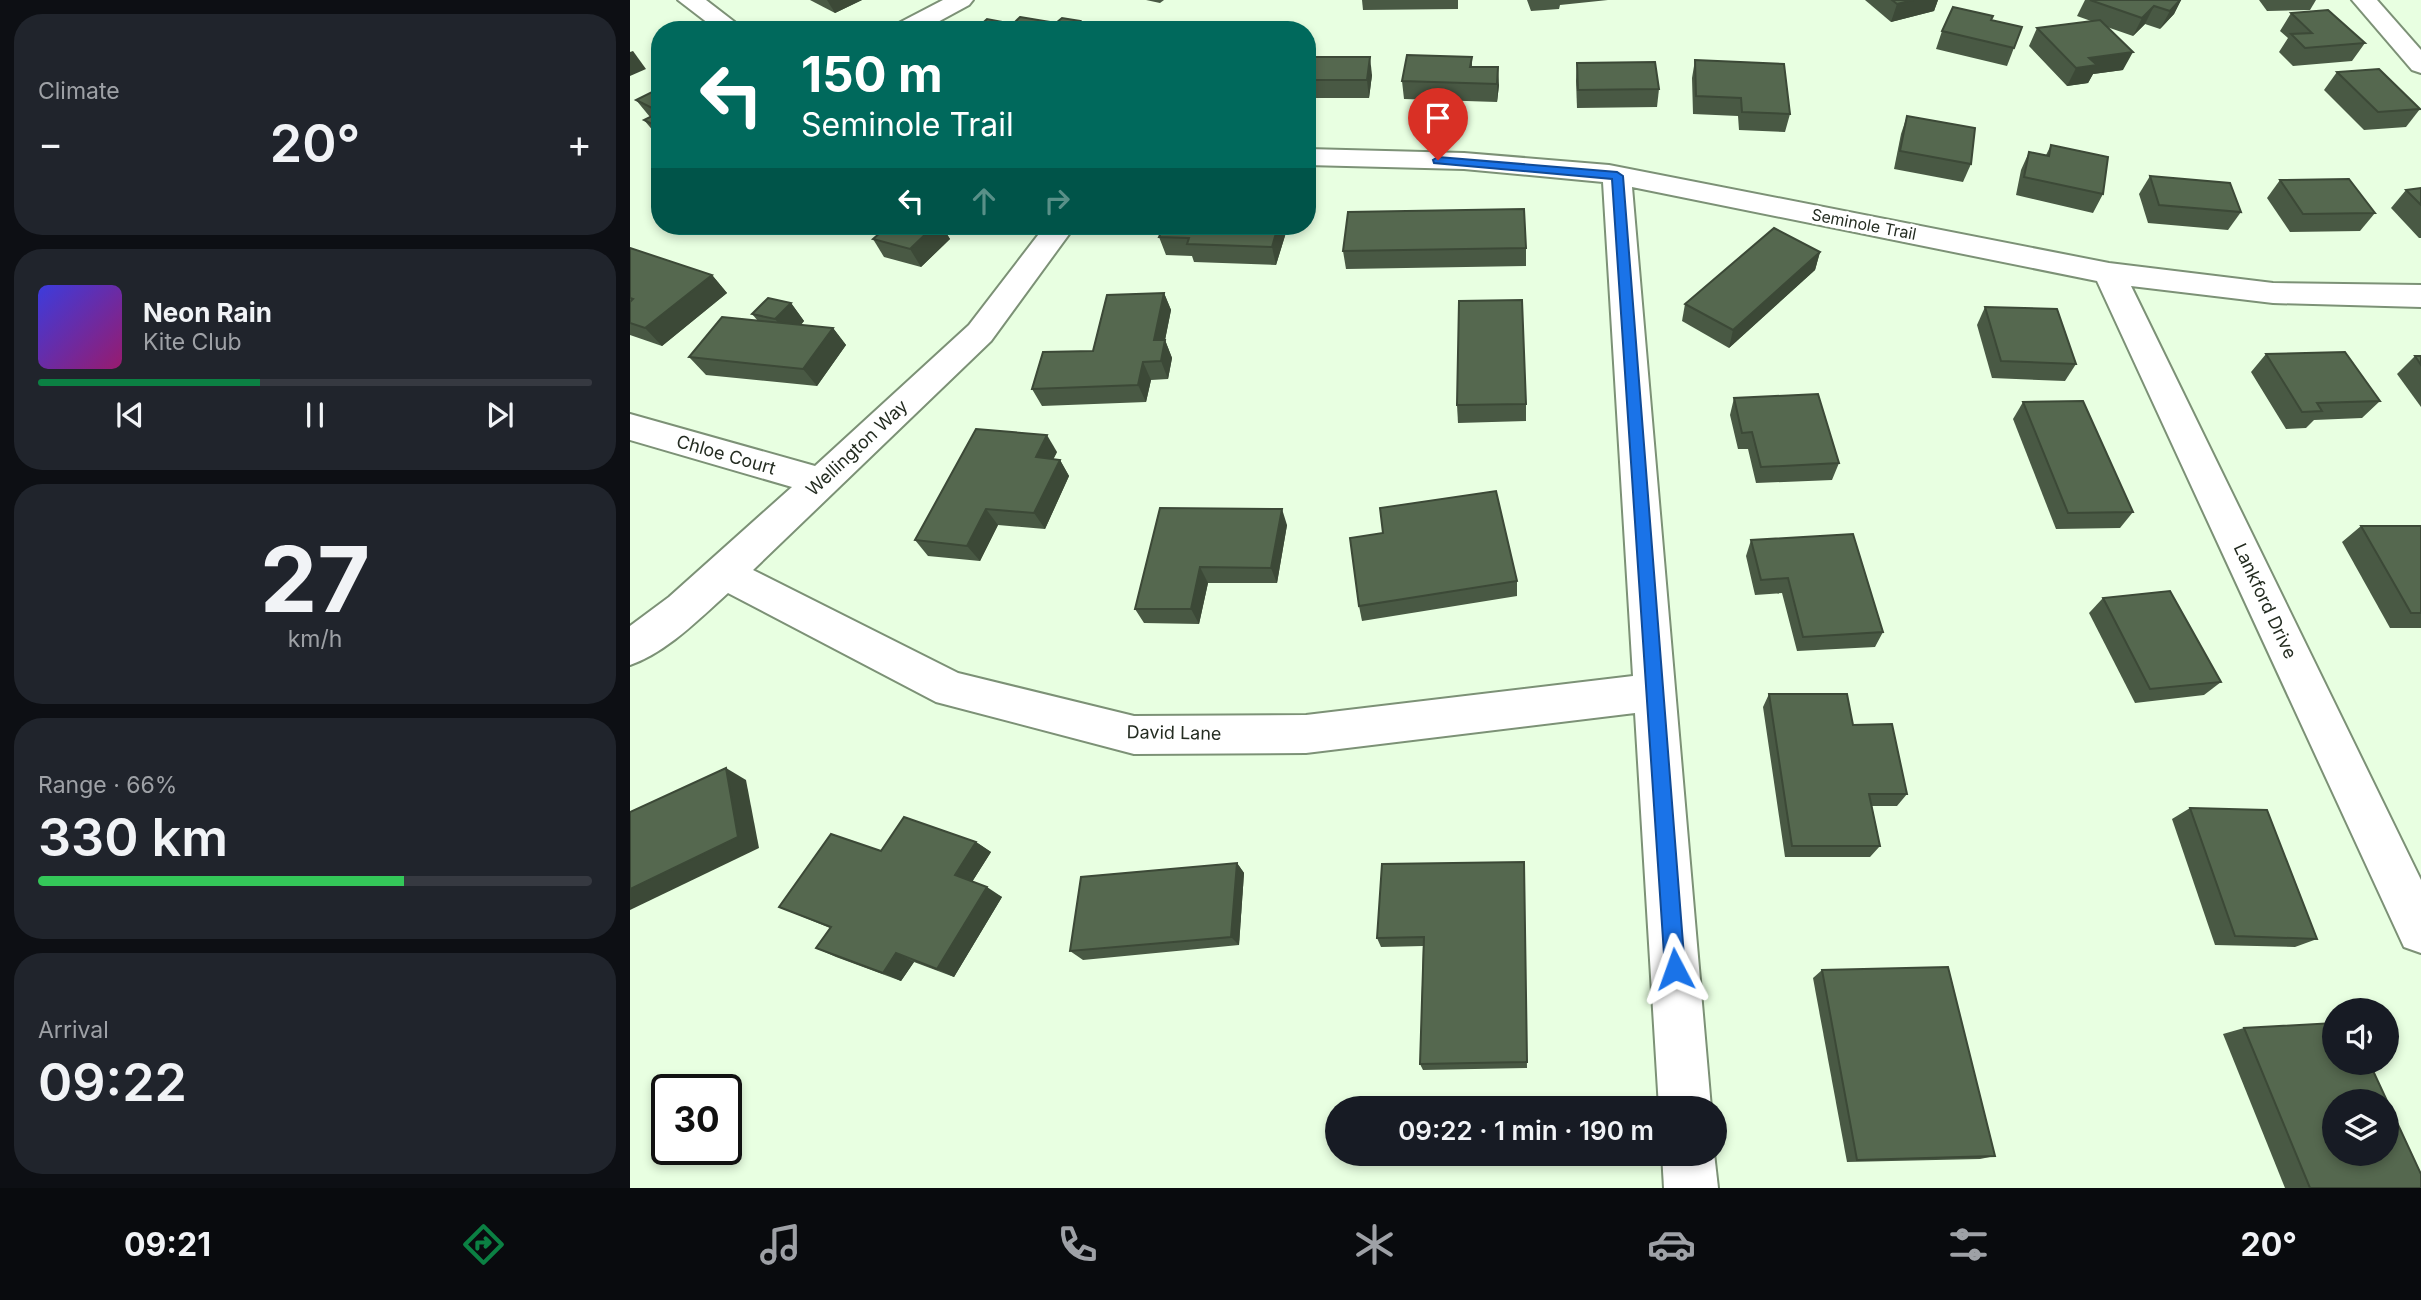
<!DOCTYPE html>
<html lang="en">
<head>
<meta charset="utf-8">
<style>
	body { margin:0; font-family:Inter,sans-serif; background:#20242c; color:#f1f3f6; height:100vh; display:flex; flex-direction:column; font-size:26px; white-space:nowrap }
	* { box-sizing:border-box; margin:0 }
	p { font-size:23px; color:#9ea1a6 }
	.icon { flex:none; width:38px; height:38px; fill:none; stroke:currentColor; stroke-width:2; stroke-linecap:round; stroke-linejoin:round }
	.map { position:relative; flex:1; overflow:hidden }
	.panel { display:flex; flex-direction:column; gap:14px; padding:14px; background:#0d0f14; width:630px }
	.panel>* { flex:none }
	.guide { position:absolute; left:21px; top:21px; width:665px; height:214px; border-radius:28px; box-shadow:0 4px 10px #0003; background:#00695c; color:#fff; overflow:hidden }
	.buttons { position:absolute; left:1692px; top:998px; display:grid; gap:14px }
	.buttons a { display:grid; place-items:center; width:77px; height:77px; border-radius:50%; background:#171b24; box-shadow:0 4px 10px #0003; font-size:35px }
	.speed { position:absolute; left:21px; top:1074px; display:flex; gap:14px; font-size:35px; font-weight:700; text-align:center }
	.speed>* { display:grid; place-content:center; width:91px; height:91px; border-radius:50%; background:#171b24; box-shadow:0 4px 10px #0003; line-height:1 }
	.speed .limit { border:4px solid #111; border-radius:10px; background:#fff; color:#111 }
	.pin { position:absolute; display:grid; place-items:center; width:60px; height:60px; color:#fff; margin:-72px -30px; border-radius:50% 50% 50% 0; rotate:-45deg; box-shadow:0 0 7px #0007 }
	.pin .icon { rotate:45deg }
	.me { position:absolute; width:77px; margin:-38px; rotate:356deg; stroke-linejoin:round; filter:drop-shadow(0 0 5px #0008) }
	.turn { display:flex; align-items:center; gap:24px; height:147px; padding:0 35px; font-size:32px }
	.turn .icon { width:91px; height:91px; stroke-width:2.5 }
	.turn b { display:block; font-size:49px; line-height:60px }
	.lanes { display:flex; align-items:center; height:66px; padding:0 35px; background:#0003; justify-content:center; gap:35px; direction:ltr }
	.lanes .off { opacity:.35 }
	.big { font-size:52px; font-weight:600; line-height:1.1 }
	.panel .card { flex:1; display:flex; flex-direction:column; justify-content:center; gap:10px; min-width:0; padding:0 24px; border-radius:28px; background:#20242c }
	.panel .dial { align-items:center; gap:0 }
	.dial b { font-size:91px; line-height:1 }
	.song { display:flex; align-items:center; gap:21px }
	.cover { width:84px; height:84px; border-radius:10px; background:linear-gradient(135deg,hsl(240 70% 55%),hsl(320 70% 35%)) }
	.played { height:7px; border-radius:4px; background:linear-gradient(90deg,#0b8043 40%,#363941 40%) }
	.keys { display:flex; justify-content:space-around; direction:ltr }
	.heat { display:flex; justify-content:space-between; align-items:center; font-size:38px; direction:ltr }
	.charge { height:10px; border-radius:5px; background:linear-gradient(90deg,#34c759 66%,#363941 0) }
	.trip { position:absolute; left:695px; top:1096px; width:402px; height:70px; border-radius:35px; background:#171b24; box-shadow:0 4px 10px #0003; font-weight:600; line-height:70px; text-align:center }
	.dock { display:flex; height:112px; justify-content:space-around; align-items:center; background:#090b0e; color:#9ea1a6 }
	.dock .icon { width:49px; height:49px }
	.dock .active { color:#0b8043 }
	.dock b { font-size:32px; color:#f1f3f6 }
	main { display:flex; flex:1; min-height:0 }
	.map>svg:first-child { display:block }
	.lines { fill:none; stroke-linecap:round; stroke-linejoin:round }
	.minor-casing { stroke:#7c9176; stroke-width:4 }
	.minor { fill:#fff; fill-rule:evenodd }
	.wall { fill:#495944 }
	.shaded-wall { fill:#3c4937 }
	.building { fill:#55684f; stroke:#3c4937; stroke-width:2; fill-rule:evenodd }
	.route { fill:#1a73e8; stroke:#114b97; stroke-width:2 }
	.labels { text-anchor:middle; stroke-width:7; stroke-linejoin:round; paint-order:stroke }
	.far-street-label { font-size:16px; fill:#242c21; stroke:#fff }
	.street-label { font-size:18px; fill:#242c21; stroke:#fff }
</style>
</head>
<body>
<main>
<section class="panel">
<div class="card"><p>Climate</p>
<div class="heat"><a>−</a><b class="big">20°</b><a>+</a></div>
</div>
<div class="card">
<div class="song"><i class="cover"></i><div><b>Neon Rain</b><p>Kite Club</p></div></div>
<div class="played"></div>
<div class="keys"><svg class="icon" aria-label="previous" viewBox="0 0 24 24"><path d="M18 5L8 12l10 7zM5 5v14"/></svg><svg class="icon" aria-label="pause" viewBox="0 0 24 24"><path d="M8 5v14M16 5v14"/></svg><svg class="icon" aria-label="next" viewBox="0 0 24 24"><path d="M6 5l10 7-10 7zM19 5v14"/></svg></div>
</div>
<div class="card dial"><b>27</b><p>km/h</p></div>
<div class="card"><p>Range · 66%</p><b class="big">330 km</b><div class="charge"></div></div>
<div class="card"><p>Arrival</p><b class="big">09:22</b></div>
</section>
<div class="map">
<svg width="1791" height="1188" viewBox="0 0 1791 1188">
	<rect width="100%" height="100%" fill="#e8ffe1"/>
	<g class="lines">
		<!-- minor casing -->
		<g class="minor-casing">
			<g id="minor">
				<path d="M 48,0 L 76,0 L 115,30 L 87,30 Z"/>
				<path d="M 313,0 L 343,0 L 339,5 L 293,30 L 262,30 L 265,25 Z"/>
				<path d="M 1722,0 L 1747,0 L 1791,50 L 1791,73 L 1782,70 Z"/>
				<path d="M 677,149 L 834,153 L 979,165 L 1479,263 L 1643,283 L 1791,285 L 1791,307 L 1643,303 L 1501,286 L 1791,880 L 1791,953 L 1774,947 L 1467,281 L 1002,187 L 1081,1108 L 1029,1108 L 1005,713 L 676,753 L 504,754 L 306,702 L 98,593 C 69,619 37,652 0,665 L 0,626 L 39,597 L 162,487 L 0,440 L 0,414 L 185,466 L 339,325 L 415,226 L 445,226 L 361,341 L 123,570 L 328,673 L 504,716 L 676,715 L 1003,676 L 973,182 L 834,169 L 677,165 Z"/>
				<path d="M 1032,1153 L 1084,1153 L 1088,1188 L 1034,1188 Z"/>
			</g>
		</g>
		<!-- minor -->
		<use href="#minor" class="minor"/>
	</g>
	<!-- wall -->
	<g class="wall">
		<path d="M 180,0 L 232,0 L 205,13 Z"/>
		<path d="M 516,0 L 534,0 L 530,3 Z"/>
		<path d="M 732,0 L 828,0 L 828,9 L 733,10 Z"/>
		<path d="M 897,0 L 978,0 L 930,5 L 929,9 L 901,11 Z"/>
		<path d="M 1235,0 L 1308,0 L 1304,11 L 1261,22 Z"/>
		<path d="M 1455,0 L 1551,0 L 1544,14 L 1530,29 L 1515,24 L 1503,36 L 1477,27 L 1493,70 L 1463,74 L 1458,83 L 1437,86 L 1399,46 L 1407,28 L 1461,21 L 1447,16 Z"/>
		<path d="M 1629,0 L 1686,0 L 1680,10 L 1637,11 Z"/>
		<path d="M 1661,13 L 1735,43 L 1722,61 L 1663,66 L 1649,52 L 1658,38 L 1650,31 Z"/>
		<path d="M 1361,20 L 1392,27 L 1377,66 L 1306,49 L 1312,31 Z"/>
		<path d="M 677,57 L 742,75 L 739,98 L 677,98 Z"/>
		<path d="M 842,57 L 842,67 L 869,85 L 867,102 L 774,99 L 772,81 Z"/>
		<path d="M 1065,60 L 1160,114 L 1155,132 L 1109,130 L 1108,116 L 1063,114 L 1062,78 Z"/>
		<path d="M 947,63 L 1029,89 L 1027,107 L 947,108 L 946,81 Z"/>
		<path d="M 1707,72 L 1790,109 L 1776,127 L 1734,130 L 1694,90 Z"/>
		<path d="M 30,88 L 30,139 L 14,120 L 20,117 L 6,100 Z"/>
		<path d="M 1277,116 L 1341,164 L 1333,182 L 1264,169 L 1271,134 Z"/>
		<path d="M 1421,145 L 1473,194 L 1463,213 L 1386,195 L 1391,170 L 1399,152 L 1416,155 Z"/>
		<path d="M 1520,176 L 1611,212 L 1598,230 L 1518,223 L 1509,194 Z"/>
		<path d="M 1650,180 L 1745,213 L 1730,231 L 1660,232 L 1637,198 Z"/>
		<path d="M 1791,188 L 1791,238 L 1789,238 L 1761,208 L 1776,190 Z"/>
		<path d="M 658,226 L 646,265 L 564,262 L 562,256 L 536,255 L 529,237 Z"/>
		<path d="M 313,228 L 320,239 L 291,267 L 254,257 L 243,239 Z"/>
		<path d="M 0,248 L 82,275 L 97,293 L 32,346 L 0,335 Z"/>
		<path d="M 896,248 L 896,266 L 716,269 L 713,251 Z"/>
		<path d="M 1190,252 L 1185,270 L 1099,348 L 1052,321 L 1055,304 Z"/>
		<path d="M 534,293 L 541,310 L 535,340 L 542,358 L 538,379 L 521,380 L 516,402 L 412,406 L 402,389 L 463,351 Z"/>
		<path d="M 161,303 L 174,321 L 171,325 L 203,328 L 216,345 L 187,386 L 76,375 L 59,357 L 128,321 L 122,314 Z"/>
		<path d="M 1355,307 L 1446,364 L 1435,381 L 1362,378 L 1347,325 Z"/>
		<path d="M 1636,354 L 1750,401 L 1732,418 L 1684,420 L 1676,428 L 1656,429 L 1621,372 Z"/>
		<path d="M 1785,356 L 1791,356 L 1791,407 L 1767,374 Z"/>
		<path d="M 1104,398 L 1209,463 L 1202,480 L 1126,483 L 1118,449 L 1108,449 L 1100,415 Z"/>
		<path d="M 1393,402 L 1503,512 L 1490,528 L 1426,529 L 1383,419 Z"/>
		<path d="M 896,404 L 896,421 L 828,423 L 827,405 Z"/>
		<path d="M 427,452 L 423,459 L 430,460 L 439,476 L 415,529 L 368,525 L 350,561 L 298,556 L 285,540 Z"/>
		<path d="M 530,508 L 657,525 L 647,583 L 578,583 L 569,624 L 514,623 L 505,609 Z"/>
		<path d="M 1731,526 L 1791,526 L 1791,628 L 1760,628 L 1712,542 Z"/>
		<path d="M 1121,540 L 1253,632 L 1245,647 L 1167,651 L 1152,593 L 1125,595 L 1116,556 Z"/>
		<path d="M 887,581 L 887,596 L 732,621 L 729,606 Z"/>
		<path d="M 1473,598 L 1591,682 L 1574,695 L 1505,703 L 1459,613 Z"/>
		<path d="M 1139,694 L 1223,725 L 1277,794 L 1267,806 L 1242,806 L 1250,846 L 1240,857 L 1155,857 L 1133,707 Z"/>
		<path d="M 1560,808 L 1687,939 L 1665,947 L 1585,945 L 1542,819 Z"/>
		<path d="M 346,842 L 361,852 L 342,882 L 372,897 L 324,977 L 284,962 L 271,981 L 206,957 L 186,948 L 200,928 L 149,907 L 251,851 Z"/>
		<path d="M 894,862 L 897,1068 L 793,1070 L 790,1064 L 793,946 L 751,947 L 747,938 Z"/>
		<path d="M 607,863 L 614,873 L 609,945 L 453,960 L 440,951 Z"/>
		<path d="M 1192,970 L 1365,1156 L 1350,1159 L 1217,1162 L 1183,978 Z"/>
		<path d="M 1614,1028 L 1791,1188 L 1655,1188 L 1593,1034 Z"/>
	</g>
	<!-- shaded-wall -->
	<g class="shaded-wall">
		<path d="M 197,0 L 232,0 L 205,13 Z"/>
		<path d="M 1283,0 L 1308,0 L 1304,11 L 1261,22 L 1267,4 Z"/>
		<path d="M 1550,0 L 1551,0 L 1544,14 L 1530,29 L 1540,11 Z"/>
		<path d="M 1524,6 L 1515,24 L 1503,36 L 1512,18 Z"/>
		<path d="M 450,21 L 454,30 L 441,30 Z"/>
		<path d="M 3,51 L 16,69 L 0,76 L 0,52 Z"/>
		<path d="M 1503,52 L 1493,70 L 1463,74 L 1458,83 L 1437,86 L 1446,68 L 1459,58 Z"/>
		<path d="M 740,57 L 742,75 L 739,98 L 737,80 Z"/>
		<path d="M 868,67 L 869,85 L 867,102 L 867,84 Z"/>
		<path d="M 299,226 L 315,226 L 313,228 L 320,239 L 291,267 L 280,249 Z"/>
		<path d="M 648,226 L 658,226 L 646,265 L 642,247 Z"/>
		<path d="M 1190,252 L 1185,270 L 1099,348 L 1103,330 Z"/>
		<path d="M 82,275 L 97,293 L 32,346 L 15,328 Z"/>
		<path d="M 534,293 L 541,310 L 532,355 L 535,340 L 542,358 L 538,379 L 531,361 L 524,340 Z"/>
		<path d="M 161,303 L 174,321 L 159,337 L 145,319 Z"/>
		<path d="M 203,328 L 216,345 L 187,386 L 173,369 Z"/>
		<path d="M 513,362 L 521,380 L 516,402 L 508,385 Z"/>
		<path d="M 417,435 L 427,452 L 416,474 L 406,457 Z"/>
		<path d="M 430,460 L 439,476 L 415,529 L 404,513 Z"/>
		<path d="M 356,509 L 368,525 L 350,561 L 337,546 Z"/>
		<path d="M 652,509 L 657,525 L 647,583 L 641,568 Z"/>
		<path d="M 570,567 L 578,583 L 569,624 L 561,609 Z"/>
		<path d="M 96,768 L 116,780 L 129,848 L 0,910 L 0,889 Z"/>
		<path d="M 346,842 L 361,852 L 340,885 L 325,875 Z"/>
		<path d="M 607,863 L 614,873 L 609,945 L 601,937 Z"/>
		<path d="M 357,887 L 372,897 L 324,977 L 307,969 Z"/>
		<path d="M 266,953 L 284,962 L 271,981 L 253,973 Z"/>
	</g>
	<!-- building -->
	<g class="building">
		<path d="M 1262,0 L 1283,0 L 1267,4 Z"/>
		<path d="M 1460,0 L 1550,0 L 1540,11 L 1524,6 L 1512,18 Z"/>
		<path d="M 1323,7 L 1363,16 L 1361,20 L 1392,27 L 1384,48 L 1312,31 Z"/>
		<path d="M 1698,10 L 1735,43 L 1675,48 L 1661,34 L 1682,33 L 1661,13 Z"/>
		<path d="M 390,17 L 426,23 L 432,18 L 450,21 L 441,30 L 345,30 L 357,19 L 383,24 Z"/>
		<path d="M 1470,20 L 1503,52 L 1459,58 L 1467,65 L 1446,68 L 1407,28 Z"/>
		<path d="M 777,55 L 842,57 L 840,67 L 868,67 L 867,84 L 772,81 Z"/>
		<path d="M 677,57 L 740,57 L 737,80 L 677,80 Z"/>
		<path d="M 1065,60 L 1154,64 L 1160,114 L 1112,112 L 1111,98 L 1066,96 Z"/>
		<path d="M 1025,62 L 1029,89 L 948,90 L 947,63 Z"/>
		<path d="M 1749,69 L 1790,109 L 1748,112 L 1707,72 Z"/>
		<path d="M 30,88 L 30,112 L 6,100 Z"/>
		<path d="M 30,112 L 30,128 L 14,120 Z"/>
		<path d="M 1277,116 L 1345,128 L 1341,164 L 1270,151 Z"/>
		<path d="M 1421,145 L 1478,157 L 1473,194 L 1394,177 L 1399,152 L 1419,156 Z"/>
		<path d="M 1520,176 L 1600,183 L 1611,212 L 1529,205 Z"/>
		<path d="M 1719,179 L 1745,213 L 1673,214 L 1650,180 Z"/>
		<path d="M 1791,188 L 1791,205 L 1776,190 Z"/>
		<path d="M 894,209 L 896,248 L 713,251 L 718,212 Z"/>
		<path d="M 258,226 L 304,226 L 280,249 L 243,239 Z"/>
		<path d="M 534,226 L 648,226 L 642,247 L 557,244 L 559,238 L 529,237 Z"/>
		<path d="M 1144,228 L 1190,252 L 1103,330 L 1055,304 Z"/>
		<path d="M 0,248 L 82,275 L 15,328 L 0,323 L 0,302 L 3,299 L 0,298 Z"/>
		<path d="M 534,293 L 524,340 L 535,340 L 531,361 L 513,362 L 508,385 L 402,389 L 413,352 L 463,351 L 477,295 Z"/>
		<path d="M 138,298 L 161,303 L 145,319 L 122,314 Z"/>
		<path d="M 892,300 L 896,404 L 827,405 L 829,301 Z"/>
		<path d="M 1355,307 L 1427,309 L 1446,364 L 1371,361 Z"/>
		<path d="M 92,317 L 203,328 L 173,369 L 59,357 Z"/>
		<path d="M 1715,352 L 1750,401 L 1687,403 L 1692,411 L 1672,412 L 1636,354 Z"/>
		<path d="M 1785,356 L 1791,356 L 1791,365 Z"/>
		<path d="M 1188,394 L 1209,463 L 1131,467 L 1122,432 L 1112,433 L 1104,398 Z"/>
		<path d="M 1453,401 L 1503,512 L 1438,513 L 1393,402 Z"/>
		<path d="M 346,429 L 417,435 L 406,457 L 430,460 L 404,513 L 356,509 L 337,546 L 285,540 Z"/>
		<path d="M 866,491 L 887,581 L 729,606 L 720,538 L 753,533 L 750,508 Z"/>
		<path d="M 530,508 L 652,509 L 641,568 L 570,567 L 561,609 L 505,609 Z"/>
		<path d="M 1731,526 L 1791,526 L 1791,613 L 1781,613 Z"/>
		<path d="M 1223,534 L 1253,632 L 1173,637 L 1158,578 L 1131,580 L 1121,540 Z"/>
		<path d="M 1540,591 L 1591,682 L 1520,689 L 1473,598 Z"/>
		<path d="M 1139,694 L 1217,694 L 1223,725 L 1262,724 L 1277,794 L 1239,794 L 1250,846 L 1162,846 Z"/>
		<path d="M 96,768 L 108,837 L 0,889 L 0,812 Z"/>
		<path d="M 1560,808 L 1637,810 L 1687,939 L 1605,936 Z"/>
		<path d="M 274,817 L 346,842 L 325,875 L 357,887 L 307,969 L 266,953 L 253,973 L 186,948 L 201,927 L 149,907 L 201,834 L 251,851 Z"/>
		<path d="M 894,862 L 897,1062 L 790,1064 L 794,937 L 747,938 L 752,864 Z"/>
		<path d="M 607,863 L 601,937 L 440,951 L 451,877 Z"/>
		<path d="M 1318,967 L 1365,1156 L 1227,1160 L 1192,970 Z"/>
		<path d="M 1704,1023 L 1704,1062 L 1739,1062 L 1791,1174 L 1791,1188 L 1680,1188 L 1614,1028 ZM 1704,1101 L 1757,1101 L 1757,1153 L 1704,1153 Z"/>
	</g>
	<!-- route -->
	<path class="route" d="M 808,157 L 987,172 L 993,176 L 1055,969 L 1052,976 L 1045,979 L 1038,976 L 1035,969 L 982,179 L 804,163 L 803,160 Z"/>
	<g class="labels">
		<!-- far-street labels -->
		<g class="far-street-label">
			<text transform="translate(1234 224) rotate(11)" y="6">Seminole Trail</text>
		</g>
		<!-- street labels -->
		<g class="street-label">
			<text transform="translate(227 448) rotate(-43)" y="6">Wellington Way</text>
			<text transform="translate(96 455) rotate(16)" y="6">Chloe Court</text>
			<text transform="translate(1635 601) rotate(65)" y="6">Lankford Drive</text>
			<text transform="translate(544 733) rotate(1)" y="6">David Lane</text>
		</g>
	</g>
</svg>
<div class="buttons">
<a><svg class="icon" aria-label="sound" viewBox="0 0 24 24"><path d="M4 9h4l5-4v14l-5-4H4zM17 9q2 3 0 6"/></svg></a>
<a><svg class="icon" aria-label="layers" viewBox="0 0 24 24"><path d="M12 4l9 5-9 5-9-5zM3 14l9 5 9-5"/></svg></a>
</div>
<div class="speed"><div class="limit">30</div></div>
<div class="pin" style="left:808px;top:160px;background:#d93025"><svg class="icon" aria-label="arrive" viewBox="0 0 24 24"><path d="M6 21V4h12l-3 4 3 4H6"/></svg></div>
<svg class="me" style="left:1045px;top:969px" viewBox="-20 -20 40 40"><path d="M0-17L14 15 0 8-14 15z" fill="#1a73e8" stroke="#fff" stroke-width="4"/></svg>
<div class="trip">09:22 · 1 min · 190 m</div>
<div class="guide">
<div class="turn"><svg class="icon" aria-label="left" viewBox="0 0 24 24"><path d="M17 20v-9H6M10 6l-5 5 5 5"/></svg><div><b>150 m</b>Seminole Trail</div></div>
<div class="lanes"><svg class="icon" aria-label="left" viewBox="0 0 24 24"><path d="M17 20v-9H6M10 6l-5 5 5 5"/></svg><svg class="icon off" aria-label="ahead" viewBox="0 0 24 24"><path d="M12 20V5M6 11l6-6 6 6"/></svg><svg class="icon off" aria-label="right" viewBox="0 0 24 24"><path d="M7 20v-9h11M14 6l5 5-5 5"/></svg></div>
</div>
</div>
</main>
<nav class="dock">
<b>09:21</b>
<svg class="icon active" aria-label="directions" viewBox="0 0 24 24"><path d="M12 3l9 9-9 9-9-9zM9 14v-3h6M13 9l2 2-2 2"/></svg>
<svg class="icon" aria-label="music" viewBox="0 0 24 24"><path d="M9 18V5l10-2v13"/><circle cx="6" cy="18" r="3"/><circle cx="16" cy="16" r="3"/></svg>
<svg class="icon" aria-label="phone" viewBox="0 0 24 24"><path d="M5 4h4l2 5-3 2q2 4 5 5l2-3 5 2v4C11 20 4 13 5 4z"/></svg>
<svg class="icon" aria-label="climate" viewBox="0 0 24 24"><path d="M12 3v18M4 7l16 10M4 17L20 7"/></svg>
<svg class="icon" aria-label="car" viewBox="0 0 24 24"><path d="M5 17H2v-5l4-1 3-4h7l3 4 3 1v5h-3M9 17h6M6 11h13"/><circle cx="7" cy="17" r="2"/><circle cx="17" cy="17" r="2"/></svg>
<svg class="icon" aria-label="filters" viewBox="0 0 24 24"><path d="M4 7h16M4 17h16"/><circle cx="9" cy="7" r="2"/><circle cx="15" cy="17" r="2"/></svg>
<b>20°</b>
</nav>
</body>
</html>
